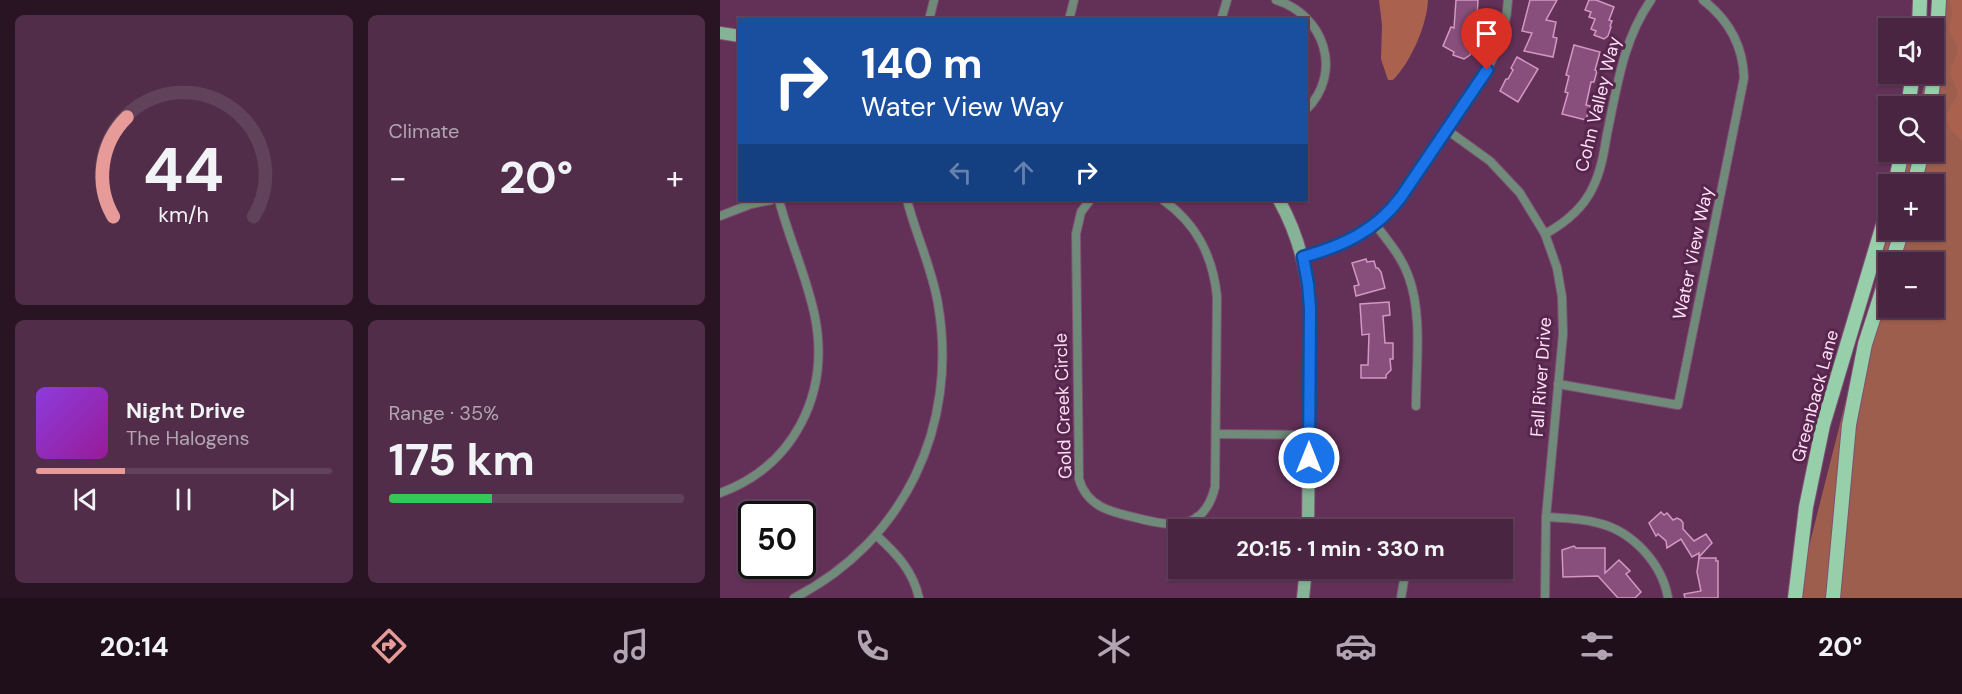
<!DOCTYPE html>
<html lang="en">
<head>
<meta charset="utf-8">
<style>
	body { margin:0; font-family:"DM Sans",sans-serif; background:#512d49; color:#f1f3f6; height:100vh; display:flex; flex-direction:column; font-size:22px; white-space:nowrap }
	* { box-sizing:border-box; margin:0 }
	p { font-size:20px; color:#b2a5b2 }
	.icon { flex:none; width:33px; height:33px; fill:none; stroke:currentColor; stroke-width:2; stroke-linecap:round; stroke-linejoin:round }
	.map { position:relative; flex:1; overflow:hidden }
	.panel { display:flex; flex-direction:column; gap:15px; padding:15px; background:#291424; width:720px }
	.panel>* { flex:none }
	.top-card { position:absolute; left:18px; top:18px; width:570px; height:183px; border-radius:0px; box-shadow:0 2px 4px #0004,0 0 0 2px #61425b; background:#1a4fa0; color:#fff; overflow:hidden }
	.controls { position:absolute; left:1158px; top:18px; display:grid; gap:12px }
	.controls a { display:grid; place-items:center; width:66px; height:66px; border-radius:0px; background:#4a2542; box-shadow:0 2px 4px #0004,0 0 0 2px #61425b; font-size:30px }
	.speed { position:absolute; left:18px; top:501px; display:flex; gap:12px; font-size:30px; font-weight:700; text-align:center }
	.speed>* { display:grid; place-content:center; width:78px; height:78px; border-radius:50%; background:#4a2542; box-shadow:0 2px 4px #0004,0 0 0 2px #61425b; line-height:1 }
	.speed .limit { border:3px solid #111; border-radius:9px; background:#fff; color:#111 }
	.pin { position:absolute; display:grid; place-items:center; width:51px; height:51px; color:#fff; margin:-62px -26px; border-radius:50% 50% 50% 0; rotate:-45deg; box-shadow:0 0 6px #0007 }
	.pin .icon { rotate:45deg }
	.me { position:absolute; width:66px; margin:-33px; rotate:0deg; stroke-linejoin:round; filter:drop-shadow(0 0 4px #0008) }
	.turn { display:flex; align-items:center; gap:21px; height:126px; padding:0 24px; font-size:27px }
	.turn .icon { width:78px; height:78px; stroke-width:2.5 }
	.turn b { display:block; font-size:42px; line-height:51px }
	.lanes { display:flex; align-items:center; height:57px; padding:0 24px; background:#0003; justify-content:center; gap:30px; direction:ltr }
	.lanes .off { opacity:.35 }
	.big { font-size:45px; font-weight:700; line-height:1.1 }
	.panel .tile { flex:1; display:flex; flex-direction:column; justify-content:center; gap:9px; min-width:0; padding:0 21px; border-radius:9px; background:#512d49 }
	.panel .dial { align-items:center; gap:0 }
	.dial svg { height:156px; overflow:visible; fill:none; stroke:#61425b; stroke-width:7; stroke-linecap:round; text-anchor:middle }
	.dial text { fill:#f1f3f6; stroke:none }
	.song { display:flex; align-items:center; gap:18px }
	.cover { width:72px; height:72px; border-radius:9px; background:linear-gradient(135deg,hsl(270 70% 55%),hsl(300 70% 35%)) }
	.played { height:6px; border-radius:3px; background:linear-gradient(90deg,#e69b98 30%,#61425b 30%) }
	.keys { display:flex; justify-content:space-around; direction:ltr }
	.heat { display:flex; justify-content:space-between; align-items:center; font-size:33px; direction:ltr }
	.charge { height:9px; border-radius:4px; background:linear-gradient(90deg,#34c759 35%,#61425b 0) }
	.panel .tiles { flex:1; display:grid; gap:15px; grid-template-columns:repeat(2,1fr) }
	.trip { position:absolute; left:448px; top:519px; width:345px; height:60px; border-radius:0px; background:#4a2542; box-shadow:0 2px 4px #0004,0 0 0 2px #61425b; font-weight:700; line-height:60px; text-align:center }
	.tabs { display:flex; height:96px; justify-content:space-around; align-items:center; background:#1e0f1a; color:#b2a5b2 }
	.tabs .icon { width:42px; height:42px }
	.tabs .current { color:#e69b98 }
	.tabs b { font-size:27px; color:#f1f3f6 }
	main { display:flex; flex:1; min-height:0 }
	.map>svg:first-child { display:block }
	.green { fill:#9e5e4d; fill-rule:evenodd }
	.forest { fill:#aa624f }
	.building { fill:#894f7c; stroke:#d297c3; stroke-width:1.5 }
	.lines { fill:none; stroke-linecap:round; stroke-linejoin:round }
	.minor-casing { stroke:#7f5074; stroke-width:10 }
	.secondary-casing { stroke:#7f5074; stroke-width:14 }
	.primary-casing { stroke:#7f5074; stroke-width:16 }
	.minor { stroke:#708b7a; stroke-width:8 }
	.secondary { stroke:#86b296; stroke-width:12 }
	.primary { stroke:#97cfab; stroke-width:14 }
	.route-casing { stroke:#114b97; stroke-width:15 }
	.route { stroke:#1a73e8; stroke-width:10 }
	.labels { text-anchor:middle; stroke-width:6; stroke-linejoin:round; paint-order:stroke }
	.street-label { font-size:18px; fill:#ffdff6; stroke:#57264d }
</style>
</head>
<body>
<main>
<section class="panel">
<div class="tiles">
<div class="tile dial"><svg viewBox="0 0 100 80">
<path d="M14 69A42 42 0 1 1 86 69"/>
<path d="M14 69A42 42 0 0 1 21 18" stroke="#e69b98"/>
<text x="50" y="56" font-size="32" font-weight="700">44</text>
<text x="50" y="72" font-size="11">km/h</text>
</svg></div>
<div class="tile"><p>Climate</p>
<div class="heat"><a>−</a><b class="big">20°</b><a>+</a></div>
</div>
<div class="tile">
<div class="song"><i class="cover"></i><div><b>Night Drive</b><p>The Halogens</p></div></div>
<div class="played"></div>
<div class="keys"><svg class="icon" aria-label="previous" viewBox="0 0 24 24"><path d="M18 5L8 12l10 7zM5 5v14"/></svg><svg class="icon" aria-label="pause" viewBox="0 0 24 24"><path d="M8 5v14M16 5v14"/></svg><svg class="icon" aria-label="next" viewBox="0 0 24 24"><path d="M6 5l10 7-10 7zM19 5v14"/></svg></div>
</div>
<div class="tile"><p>Range · 35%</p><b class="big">175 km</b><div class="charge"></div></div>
</div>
</section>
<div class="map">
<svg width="1242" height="598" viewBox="0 0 1242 598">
	<rect width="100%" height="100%" fill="#633158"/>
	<!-- green -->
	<path class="green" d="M 1218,0 L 1242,0 L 1242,598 L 1080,598 L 1081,578 L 1169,230 L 1214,230 L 1214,184 L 1180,184 L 1188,152 L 1214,152 L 1214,106 L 1200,106 L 1206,74 L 1214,74 ZM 1168,262 L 1214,262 L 1214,308 L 1168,308 Z"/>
	<!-- forest -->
	<g class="forest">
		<path d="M 659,0 L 708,0 C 707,25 691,62 673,80 L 668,80 L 661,59 L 662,25 Z"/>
		<path d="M 1230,0 L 1242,0 L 1242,140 C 1231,133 1229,127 1226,115 L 1238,93 L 1231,75 L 1231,67 L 1238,52 L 1237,46 L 1229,31 L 1232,13 Z"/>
	</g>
	<!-- building -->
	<g class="building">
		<path d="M 736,0 L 758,0 L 756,34 L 760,36 L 750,55 L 744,59 L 733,55 L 734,52 L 723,46 L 731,27 L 734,28 Z"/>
		<path d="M 810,0 L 837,0 L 826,20 L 836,22 L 833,37 L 837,38 L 833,57 L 804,51 L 812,33 L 802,31 Z"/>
		<path d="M 869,0 L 876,0 L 894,7 L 889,20 L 892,21 L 890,26 L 891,27 L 888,36 L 884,39 L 874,35 L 876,31 L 871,29 L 875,19 L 869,17 L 871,12 L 865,10 Z"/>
		<path d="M 854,45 L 880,52 L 875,70 L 877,71 L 874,82 L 871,82 L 866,105 L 870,106 L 866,120 L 842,114 L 848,93 L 845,92 L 849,76 L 846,75 Z"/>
		<path d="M 797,57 L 818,69 L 798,102 L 780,91 L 786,79 L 788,79 L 793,70 L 791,68 Z"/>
		<path d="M 646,259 L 647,262 L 654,261 L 656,268 L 658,268 L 661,272 L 665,288 L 636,296 L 634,286 L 639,285 L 632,263 Z"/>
		<path d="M 669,302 L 670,315 L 663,316 L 665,343 L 673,343 L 673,359 L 670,359 L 671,370 L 666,375 L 666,378 L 641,378 L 641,365 L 648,365 L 649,334 L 642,335 L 640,304 Z"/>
		<path d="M 941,512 L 944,515 L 947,513 L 953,520 L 957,518 L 961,520 L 963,523 L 963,529 L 974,541 L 986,534 L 992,543 L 979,557 L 979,553 L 972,557 L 961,539 L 947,548 L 946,541 L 938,534 L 936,536 L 929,523 Z"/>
		<path d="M 854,546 L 856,548 L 885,548 L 885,573 L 899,560 L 910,571 L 906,574 L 921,592 L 915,598 L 898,598 L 878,576 L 843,577 L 842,550 Z"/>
		<path d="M 979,558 L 996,558 L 996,561 L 998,561 L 998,598 L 965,598 L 964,594 L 981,591 L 977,572 Z"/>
	</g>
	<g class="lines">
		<!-- minor casing -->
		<g class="minor-casing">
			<g id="minor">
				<path d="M 556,0 C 604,15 624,72 586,110"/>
				<path d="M 209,20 L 214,0"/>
				<path d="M 349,20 L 354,0"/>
				<path d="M 501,20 L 507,0"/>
				<path d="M 727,130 L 770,161 L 800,193 L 825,234 L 837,268 L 842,297 L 843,334 L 826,517 L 825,598"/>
				<path d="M 370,200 L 361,212 L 356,234 L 359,479 C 367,507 391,512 417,518 C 453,527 484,532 495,487 L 497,297 C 493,256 477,224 443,200"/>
				<path d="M 0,216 L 31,204 L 51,200"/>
				<path d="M 655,224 C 668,241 681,256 688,275 C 703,313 696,365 696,406"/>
				<path d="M 825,234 C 845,223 863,209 873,187 C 881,171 884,152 887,134 C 897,87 903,40 931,0"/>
				<path d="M 583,257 C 608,250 633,242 654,226 C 687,199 710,154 734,119 C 748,98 765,77 775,53 C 783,36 787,18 788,0"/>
				<path d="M 838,384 L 958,405 L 1024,78 C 1023,45 1009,20 983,0"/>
				<path d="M 496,434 L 589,435"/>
				<path d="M 0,493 C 74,466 110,394 95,317 C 87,277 69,239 59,200"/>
				<path d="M 477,517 L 485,530"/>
				<path d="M 826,517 C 843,518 861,518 878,523 C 912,531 942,563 948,598"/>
				<path d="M 156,535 C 177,554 193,571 199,598"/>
				<path d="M 74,598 C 184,542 239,426 218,304 C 212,268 196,235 187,200"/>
				<path d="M 681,598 L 686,568"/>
			</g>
		</g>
		<!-- secondary casing -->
		<g class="secondary-casing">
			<g id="secondary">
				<path d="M 0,33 L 20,36"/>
				<path d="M 559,200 C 578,234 587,268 590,307 L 588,530"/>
				<path d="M 583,598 L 586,568"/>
			</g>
		</g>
		<!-- primary casing -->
		<g class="primary-casing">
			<g id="primary">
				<path d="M 1199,28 L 1200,0"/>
				<path d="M 1188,106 L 1193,74"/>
				<path d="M 1210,106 L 1215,68 L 1219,0"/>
				<path d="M 1175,184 L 1182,152"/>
				<path d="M 1194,184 L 1202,152"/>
				<path d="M 1172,262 L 1182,230"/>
				<path d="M 1075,598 L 1086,507 L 1103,425 L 1168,208"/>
				<path d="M 1113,598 L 1129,425 L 1145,344 L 1168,273"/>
			</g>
		</g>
		<!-- minor -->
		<use href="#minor" class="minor"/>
		<!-- secondary -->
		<use href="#secondary" class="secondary"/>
		<!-- primary -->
		<use href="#primary" class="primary"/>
	</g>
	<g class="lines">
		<!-- route casing -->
		<g class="route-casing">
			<path id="route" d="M 589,458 L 590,308 L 588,284 L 583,257 C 622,246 656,231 681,197 L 767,70"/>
		</g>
		<!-- route -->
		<use href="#route" class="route"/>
	</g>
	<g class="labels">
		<!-- street labels -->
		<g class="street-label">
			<text transform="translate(878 104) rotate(-76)" y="6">Cohn Valley Way</text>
			<text transform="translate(973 253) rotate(-78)" y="6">Water View Way</text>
			<text transform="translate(821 377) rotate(-86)" y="6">Fall River Drive</text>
			<text transform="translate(1095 396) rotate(-75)" y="6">Greenback Lane</text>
			<text transform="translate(343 406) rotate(-92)" y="6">Gold Creek Circle</text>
		</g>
	</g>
</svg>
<div class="controls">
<a><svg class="icon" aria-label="sound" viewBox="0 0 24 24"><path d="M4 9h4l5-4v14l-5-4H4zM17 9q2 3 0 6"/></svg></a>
<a><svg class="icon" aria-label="search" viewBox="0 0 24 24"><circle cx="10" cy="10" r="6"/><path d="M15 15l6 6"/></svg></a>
<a>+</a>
<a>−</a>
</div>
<div class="speed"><div class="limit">50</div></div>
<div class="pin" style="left:767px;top:70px;background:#d93025"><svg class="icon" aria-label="arrive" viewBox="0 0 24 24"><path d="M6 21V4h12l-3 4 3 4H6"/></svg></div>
<svg class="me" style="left:589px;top:458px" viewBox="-20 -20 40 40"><circle r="17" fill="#1a73e8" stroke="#fff" stroke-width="3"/><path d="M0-11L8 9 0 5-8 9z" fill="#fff"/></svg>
<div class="trip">20:15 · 1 min · 330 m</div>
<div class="top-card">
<div class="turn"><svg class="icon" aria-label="right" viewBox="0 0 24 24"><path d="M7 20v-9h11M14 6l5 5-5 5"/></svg><div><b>140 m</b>Water View Way</div></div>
<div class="lanes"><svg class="icon off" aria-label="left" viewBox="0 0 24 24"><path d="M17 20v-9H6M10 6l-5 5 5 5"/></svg><svg class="icon off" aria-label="ahead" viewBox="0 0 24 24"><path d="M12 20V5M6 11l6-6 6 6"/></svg><svg class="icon" aria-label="right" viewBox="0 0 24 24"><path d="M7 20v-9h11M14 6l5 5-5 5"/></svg></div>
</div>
</div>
</main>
<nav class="tabs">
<b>20:14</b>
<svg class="icon current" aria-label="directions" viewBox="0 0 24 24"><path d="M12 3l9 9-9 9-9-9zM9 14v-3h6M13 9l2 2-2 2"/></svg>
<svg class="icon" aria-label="music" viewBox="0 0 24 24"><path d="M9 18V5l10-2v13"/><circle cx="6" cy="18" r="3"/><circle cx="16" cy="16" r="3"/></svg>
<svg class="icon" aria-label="phone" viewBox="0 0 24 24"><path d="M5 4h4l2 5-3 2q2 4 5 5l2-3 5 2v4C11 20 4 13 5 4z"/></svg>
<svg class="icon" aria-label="climate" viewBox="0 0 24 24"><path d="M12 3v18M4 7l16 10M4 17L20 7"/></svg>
<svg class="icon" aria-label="car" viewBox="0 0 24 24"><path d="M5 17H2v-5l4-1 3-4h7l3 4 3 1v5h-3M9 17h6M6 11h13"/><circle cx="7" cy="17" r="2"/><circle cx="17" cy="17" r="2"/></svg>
<svg class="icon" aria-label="filters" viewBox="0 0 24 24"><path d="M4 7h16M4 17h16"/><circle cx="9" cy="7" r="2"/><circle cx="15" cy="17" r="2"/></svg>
<b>20°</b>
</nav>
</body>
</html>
